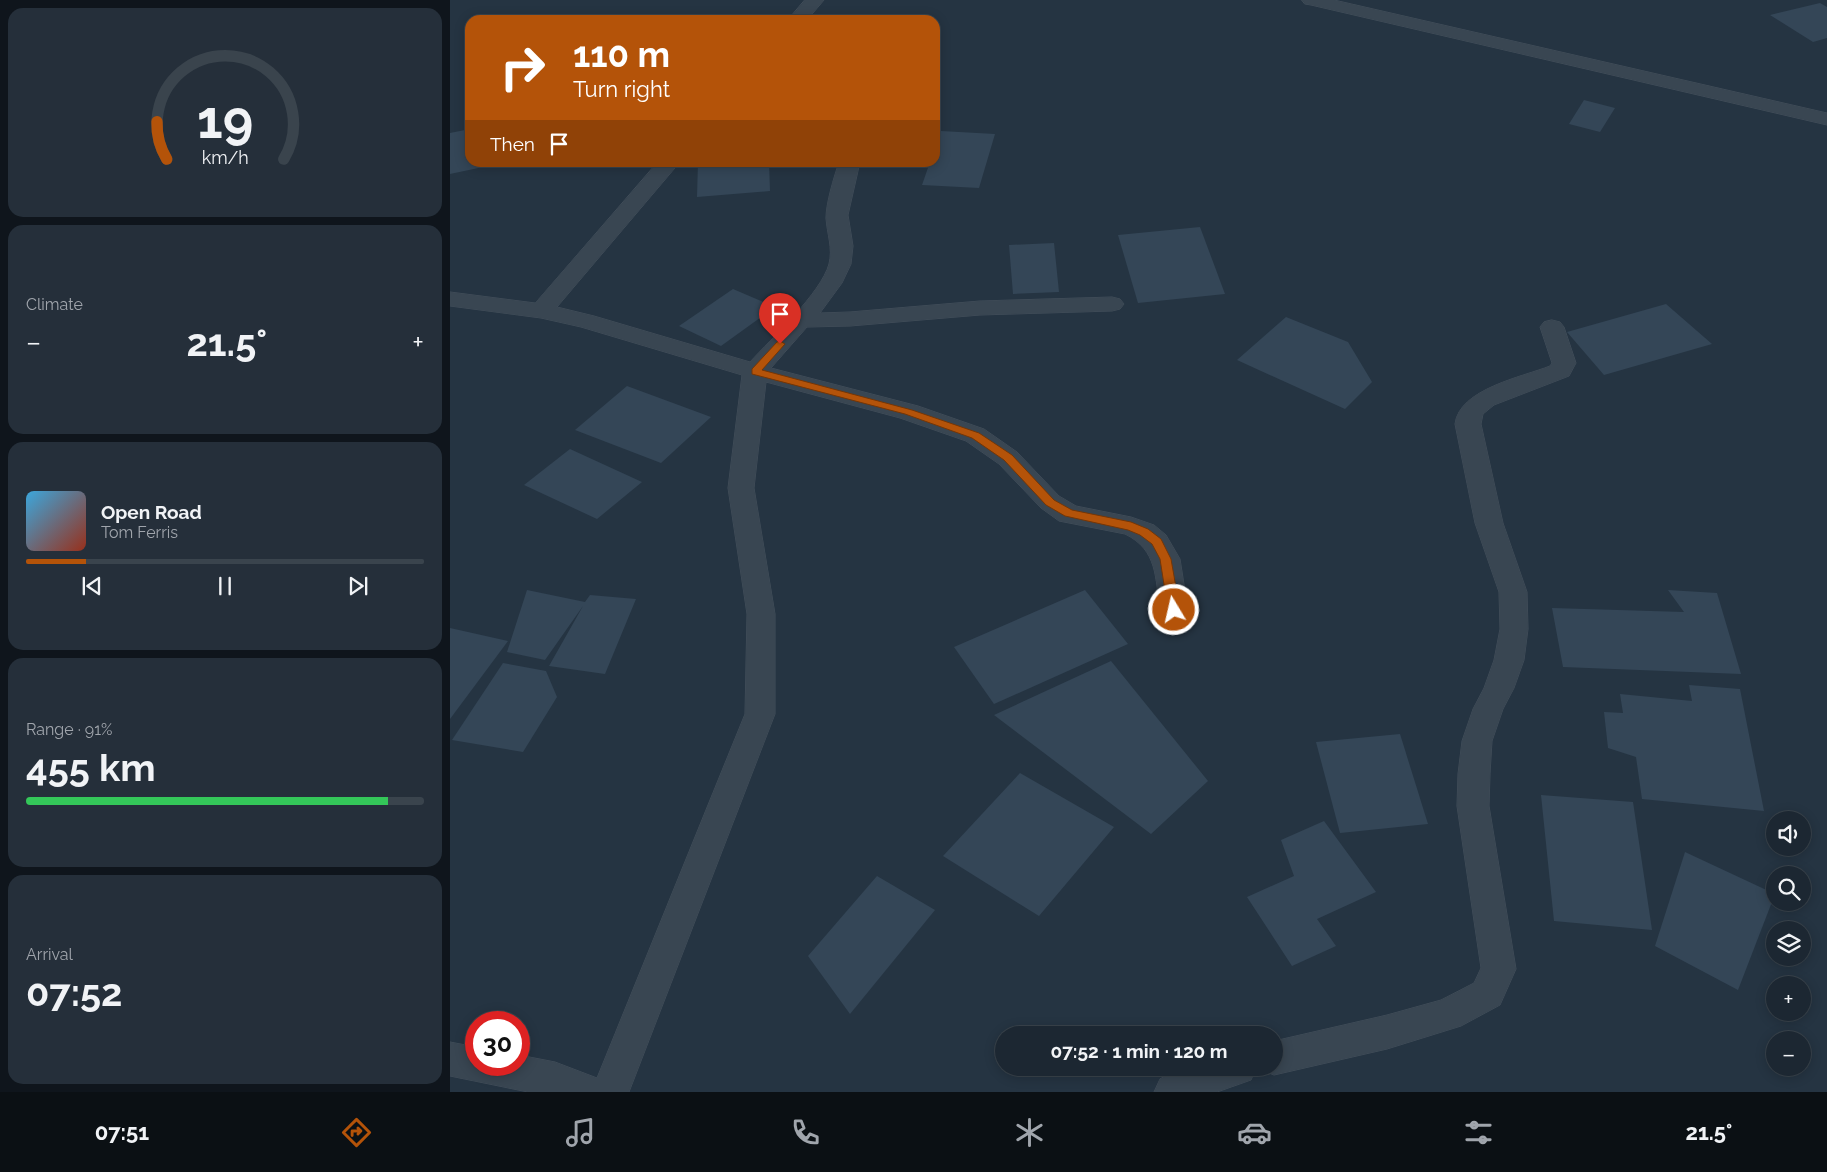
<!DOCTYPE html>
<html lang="en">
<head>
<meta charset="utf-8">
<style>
	body { margin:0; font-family:Raleway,sans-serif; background:#252f3a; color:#f1f3f6; height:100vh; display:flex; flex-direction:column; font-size:19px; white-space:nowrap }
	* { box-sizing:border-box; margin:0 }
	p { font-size:16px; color:#a0a5ac }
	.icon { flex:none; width:28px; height:28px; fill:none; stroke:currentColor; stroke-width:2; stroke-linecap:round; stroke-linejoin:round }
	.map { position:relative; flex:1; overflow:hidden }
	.side { display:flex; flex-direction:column; gap:8px; padding:8px; background:#0f151c; width:450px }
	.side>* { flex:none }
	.top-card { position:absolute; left:15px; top:15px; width:475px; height:152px; border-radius:15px; box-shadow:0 2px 12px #0003,0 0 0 1px #3a444d; background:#b45309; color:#fff; overflow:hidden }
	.controls { position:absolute; left:1316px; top:811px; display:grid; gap:10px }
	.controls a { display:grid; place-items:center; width:45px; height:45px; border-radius:50%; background:#1c2732; box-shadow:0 2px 12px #0003,0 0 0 1px #3a444d; font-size:25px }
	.speed { position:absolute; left:15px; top:1011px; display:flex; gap:10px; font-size:25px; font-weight:700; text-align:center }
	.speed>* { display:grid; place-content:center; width:65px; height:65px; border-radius:50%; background:#1c2732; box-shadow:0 2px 12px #0003,0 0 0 1px #3a444d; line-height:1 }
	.speed .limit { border:8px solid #d22; background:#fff; color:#111 }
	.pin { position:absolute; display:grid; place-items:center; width:42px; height:42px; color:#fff; margin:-51px -21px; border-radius:50% 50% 50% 0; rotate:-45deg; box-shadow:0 0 5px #0007 }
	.pin .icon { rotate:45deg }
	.me { position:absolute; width:55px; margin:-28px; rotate:351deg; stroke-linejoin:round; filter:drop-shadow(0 0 4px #0008) }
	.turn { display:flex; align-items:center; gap:18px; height:105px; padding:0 25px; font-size:22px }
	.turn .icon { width:65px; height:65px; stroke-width:2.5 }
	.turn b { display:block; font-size:35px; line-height:42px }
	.then { display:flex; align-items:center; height:48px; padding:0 25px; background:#0003; gap:10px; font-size:19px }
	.big { font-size:38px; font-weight:700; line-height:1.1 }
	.side .widget { flex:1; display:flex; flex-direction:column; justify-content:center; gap:8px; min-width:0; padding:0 18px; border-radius:15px; background:#252f3a }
	.side .dial { align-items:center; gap:0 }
	.dial svg { height:130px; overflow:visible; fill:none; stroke:#3a444d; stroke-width:7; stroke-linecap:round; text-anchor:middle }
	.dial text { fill:#f1f3f6; stroke:none }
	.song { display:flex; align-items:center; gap:15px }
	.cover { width:60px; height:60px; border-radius:8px; background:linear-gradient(135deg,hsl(200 70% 55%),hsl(10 70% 35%)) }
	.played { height:5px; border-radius:2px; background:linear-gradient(90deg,#b45309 15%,#3a444d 15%) }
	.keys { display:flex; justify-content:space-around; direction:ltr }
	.heat { display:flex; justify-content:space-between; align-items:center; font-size:28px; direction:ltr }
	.charge { height:8px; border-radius:4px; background:linear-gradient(90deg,#34c759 91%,#3a444d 0) }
	.trip { position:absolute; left:545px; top:1026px; width:288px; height:50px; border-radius:25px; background:#1c2732; box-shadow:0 2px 12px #0003,0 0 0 1px #3a444d; font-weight:700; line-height:50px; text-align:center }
	.dock { display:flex; height:80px; justify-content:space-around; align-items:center; background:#0b1014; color:#a0a5ac }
	.dock .icon { width:35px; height:35px }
	.dock .active { color:#b45309 }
	.dock b { font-size:22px; color:#f1f3f6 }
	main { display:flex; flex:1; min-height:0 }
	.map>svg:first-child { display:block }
	.building { fill:#344657 }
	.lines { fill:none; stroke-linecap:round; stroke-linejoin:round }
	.minor-casing { stroke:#434f5b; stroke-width:1 }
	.minor { fill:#394652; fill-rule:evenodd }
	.route { fill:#b45309; stroke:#753606 }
</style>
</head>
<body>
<main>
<section class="side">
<div class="widget dial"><svg viewBox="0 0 100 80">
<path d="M14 69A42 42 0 1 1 86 69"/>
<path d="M14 69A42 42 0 0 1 8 46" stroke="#b45309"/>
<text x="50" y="56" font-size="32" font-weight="700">19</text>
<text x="50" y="72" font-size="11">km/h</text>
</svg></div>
<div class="widget"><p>Climate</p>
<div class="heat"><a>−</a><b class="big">21.5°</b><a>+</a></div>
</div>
<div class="widget">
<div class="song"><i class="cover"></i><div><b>Open Road</b><p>Tom Ferris</p></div></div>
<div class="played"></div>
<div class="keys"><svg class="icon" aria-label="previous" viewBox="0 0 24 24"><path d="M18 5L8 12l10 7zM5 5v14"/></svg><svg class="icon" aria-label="pause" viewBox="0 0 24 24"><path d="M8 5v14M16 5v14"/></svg><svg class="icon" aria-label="next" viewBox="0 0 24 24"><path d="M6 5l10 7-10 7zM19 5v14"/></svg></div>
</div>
<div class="widget"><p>Range · 91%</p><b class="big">455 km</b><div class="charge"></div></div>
<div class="widget"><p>Arrival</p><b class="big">07:52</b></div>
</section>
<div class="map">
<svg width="1377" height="1092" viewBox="0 0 1377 1092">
	<rect width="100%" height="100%" fill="#253442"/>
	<!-- building -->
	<g class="building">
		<path d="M 1370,3 L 1377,7 L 1377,38 L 1363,42 L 1320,15 Z"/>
		<path d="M 1134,100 L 1165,108 L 1150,132 L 1119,124 Z"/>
		<path d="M 20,129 L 20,162 L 52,163 L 0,174 L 0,133 Z"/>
		<path d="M 491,131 L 545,134 L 529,188 L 472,185 L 480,162 L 485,162 L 485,149 Z"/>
		<path d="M 248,162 L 319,162 L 320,191 L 247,197 Z"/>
		<path d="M 750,227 L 775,294 L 688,303 L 668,235 Z"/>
		<path d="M 604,243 L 609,292 L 563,294 L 559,245 Z"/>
		<path d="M 283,289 L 325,307 L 271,346 L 229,326 Z"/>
		<path d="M 1216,304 L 1262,344 L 1154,375 L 1117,332 Z"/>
		<path d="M 836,317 L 898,342 L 922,382 L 895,409 L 787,360 Z"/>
		<path d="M 177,386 L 261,417 L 211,463 L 125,430 Z"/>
		<path d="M 120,449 L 192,482 L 147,519 L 74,485 Z"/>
		<path d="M 77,590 L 135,602 L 140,595 L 186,599 L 155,674 L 99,666 L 133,606 L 95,660 L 57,652 Z"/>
		<path d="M 635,590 L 678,644 L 544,704 L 504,647 Z"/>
		<path d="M 1218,590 L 1267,593 L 1291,674 L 1113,667 L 1102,608 L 1234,612 Z"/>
		<path d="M 0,628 L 58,641 L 0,719 Z"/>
		<path d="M 661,661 L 758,781 L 701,834 L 544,715 Z"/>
		<path d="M 53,663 L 96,671 L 107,697 L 73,752 L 2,740 Z"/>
		<path d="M 1239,685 L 1290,689 L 1314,811 L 1192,799 L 1186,757 L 1158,748 L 1154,712 L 1173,713 L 1170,694 L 1242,701 Z"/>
		<path d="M 950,734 L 978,824 L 890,833 L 866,742 Z"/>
		<path d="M 570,773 L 664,827 L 589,916 L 493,856 Z"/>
		<path d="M 1091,795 L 1183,802 L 1202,930 L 1104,921 Z"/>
		<path d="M 874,821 L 926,892 L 867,919 L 886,946 L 842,966 L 797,897 L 844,876 L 831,840 Z"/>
		<path d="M 1235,852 L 1325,894 L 1288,990 L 1205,946 Z"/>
		<path d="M 427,876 L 485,910 L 400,1014 L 358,956 Z"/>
	</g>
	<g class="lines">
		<!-- minor casing -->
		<g class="minor-casing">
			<g id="minor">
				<path d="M 355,0 L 374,0 L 357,20 L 338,20 Z"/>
				<path d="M 852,0 L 884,0 L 1377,113 L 1377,125 L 861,5 L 855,4 Z"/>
				<path d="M 208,162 L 230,162 L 107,307 L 144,316 L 300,362 C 322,338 371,293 379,264 C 383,248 377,234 376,218 C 376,203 384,177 389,162 L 410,162 L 398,215 L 403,246 L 401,264 L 392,283 L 370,313 L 400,312 L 530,301 L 662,297 L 670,299 L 674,304 L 670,309 L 662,311 L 530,315 L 400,326 L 357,327 L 321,368 L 468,406 L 534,429 L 567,452 L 609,496 L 626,506 L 681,517 L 704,525 L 716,535 L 730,559 L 738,610 L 734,617 L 724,621 L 714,617 L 710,610 C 705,578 708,550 675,534 L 609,521 L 591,508 L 549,464 L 516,441 L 450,418 L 316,382 L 304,488 L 325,614 L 325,714 L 179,1092 L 78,1092 L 0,1076 L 0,1042 L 26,1047 L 26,1065 L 69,1065 L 69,1055 L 105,1062 L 147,1078 L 295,714 L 297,614 L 278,488 L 292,375 L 131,327 L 91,318 L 0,306 L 0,292 L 85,303 Z"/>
				<path d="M 1102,320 L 1110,322 L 1114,327 L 1126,363 L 1119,376 L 1044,405 L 1033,414 L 1031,424 L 1053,523 L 1077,592 L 1078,629 L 1074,660 L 1064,688 L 1053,709 L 1042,741 L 1040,774 L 1039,806 L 1066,969 L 1050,1005 L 1011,1026 L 937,1049 L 824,1075 L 811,1070 L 810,1068 L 824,1068 L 824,1041 L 937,1015 L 991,1000 L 1024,983 L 1031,968 L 1007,806 L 1008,774 L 1012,741 L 1023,709 L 1034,688 L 1044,660 L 1050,629 L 1049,592 L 1025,523 L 1005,424 C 1009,389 1072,377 1100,366 L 1102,363 L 1090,327 L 1094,322 Z"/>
				<path d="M 735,1068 L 806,1068 L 801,1080 L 767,1092 L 704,1092 L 710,1079 Z"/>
			</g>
		</g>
		<!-- minor -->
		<use href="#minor" class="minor"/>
	</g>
	<!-- route -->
	<path class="route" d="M 330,341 L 335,344 L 312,370 L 462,410 L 529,433 L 562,455 L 604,500 L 622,510 L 681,522 L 698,529 L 711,539 L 721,559 L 730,610 L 728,613 L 724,614 L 718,610 L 710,559 L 702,544 L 690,535 L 678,530 L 615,516 L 596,505 L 554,460 L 522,438 L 455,414 L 302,374 L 302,369 L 327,342 Z"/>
</svg>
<div class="controls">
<a><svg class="icon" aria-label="sound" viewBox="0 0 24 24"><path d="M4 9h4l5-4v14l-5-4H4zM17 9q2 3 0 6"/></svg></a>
<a><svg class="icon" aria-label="search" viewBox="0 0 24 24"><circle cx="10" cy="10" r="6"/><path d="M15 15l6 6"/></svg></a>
<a><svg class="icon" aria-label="layers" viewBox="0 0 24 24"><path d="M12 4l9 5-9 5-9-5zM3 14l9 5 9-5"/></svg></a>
<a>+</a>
<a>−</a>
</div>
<div class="speed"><div class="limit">30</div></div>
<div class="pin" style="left:330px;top:344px;background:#d93025"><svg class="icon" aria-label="arrive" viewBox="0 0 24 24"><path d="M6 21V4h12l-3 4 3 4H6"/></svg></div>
<svg class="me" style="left:724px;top:610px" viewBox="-20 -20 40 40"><circle r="17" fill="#b45309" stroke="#fff" stroke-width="3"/><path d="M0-11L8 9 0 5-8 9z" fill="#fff"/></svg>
<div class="trip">07:52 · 1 min · 120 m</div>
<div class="top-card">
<div class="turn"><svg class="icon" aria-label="right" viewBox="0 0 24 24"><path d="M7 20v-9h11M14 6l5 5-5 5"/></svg><div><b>110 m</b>Turn right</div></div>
<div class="then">Then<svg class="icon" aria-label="arrive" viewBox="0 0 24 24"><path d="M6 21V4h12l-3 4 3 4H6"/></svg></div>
</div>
</div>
</main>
<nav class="dock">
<b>07:51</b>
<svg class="icon active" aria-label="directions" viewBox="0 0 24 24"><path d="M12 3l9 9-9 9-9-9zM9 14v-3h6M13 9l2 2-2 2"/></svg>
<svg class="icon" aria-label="music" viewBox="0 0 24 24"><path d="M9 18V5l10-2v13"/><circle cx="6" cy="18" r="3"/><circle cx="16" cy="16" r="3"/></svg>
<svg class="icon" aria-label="phone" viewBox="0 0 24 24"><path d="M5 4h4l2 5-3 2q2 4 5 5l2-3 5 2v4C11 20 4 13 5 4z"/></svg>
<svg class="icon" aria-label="climate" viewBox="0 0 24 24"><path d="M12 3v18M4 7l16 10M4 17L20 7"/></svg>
<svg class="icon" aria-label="car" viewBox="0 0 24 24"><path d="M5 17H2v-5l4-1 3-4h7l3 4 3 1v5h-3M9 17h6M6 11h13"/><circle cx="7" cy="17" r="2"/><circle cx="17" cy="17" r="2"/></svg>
<svg class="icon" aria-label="filters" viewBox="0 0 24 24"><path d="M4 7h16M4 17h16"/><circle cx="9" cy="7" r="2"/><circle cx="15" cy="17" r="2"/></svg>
<b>21.5°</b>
</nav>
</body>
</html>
